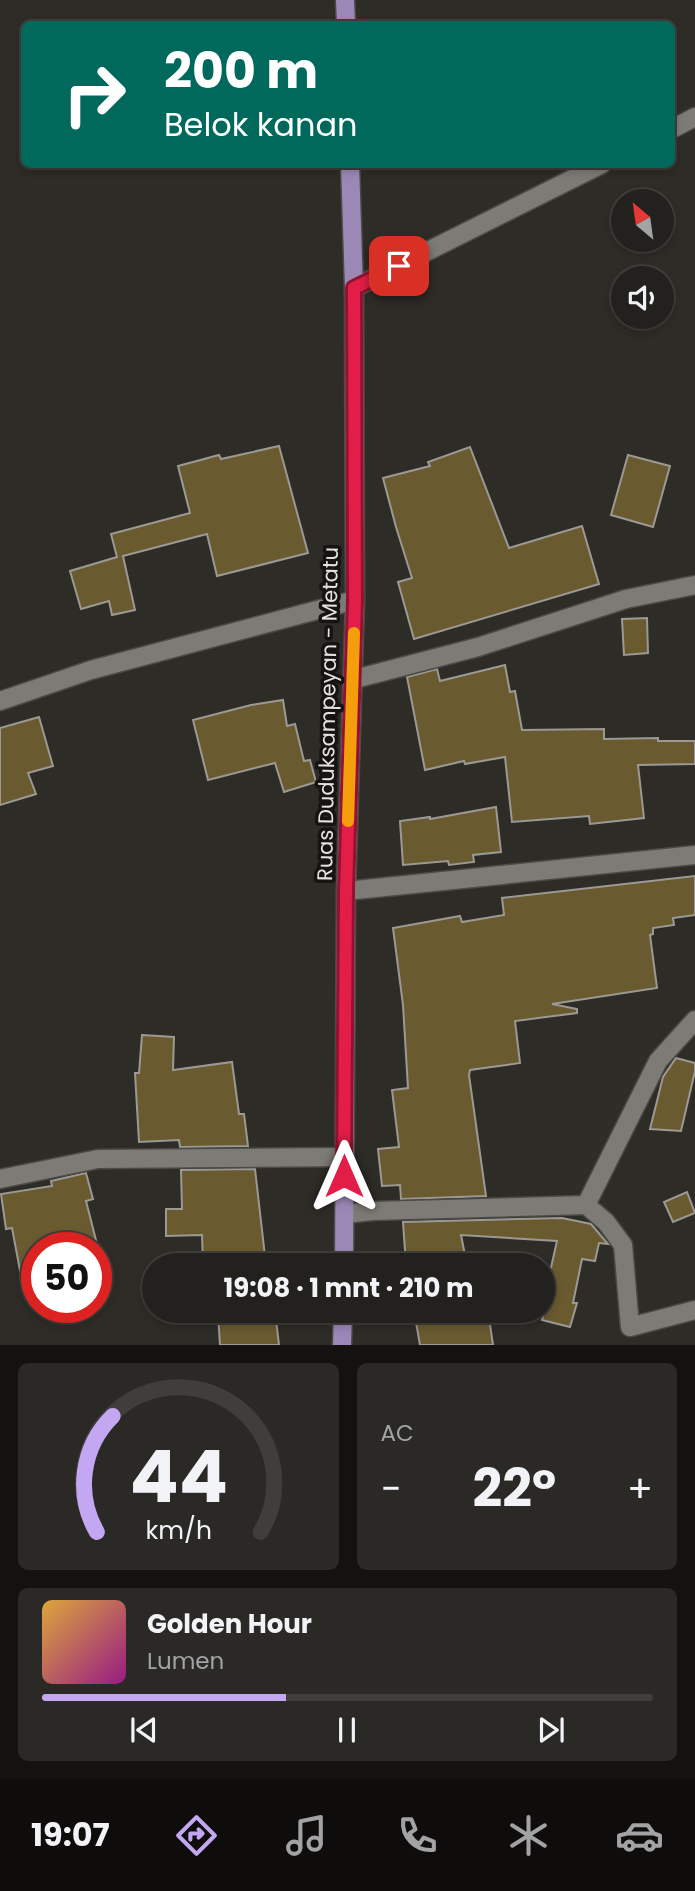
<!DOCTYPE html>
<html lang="id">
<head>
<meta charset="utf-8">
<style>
	body { margin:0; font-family:Poppins,sans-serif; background:#2a2926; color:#f1f3f6; height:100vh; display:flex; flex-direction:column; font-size:26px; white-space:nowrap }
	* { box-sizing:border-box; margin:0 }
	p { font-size:23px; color:#a2a3a4 }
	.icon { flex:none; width:38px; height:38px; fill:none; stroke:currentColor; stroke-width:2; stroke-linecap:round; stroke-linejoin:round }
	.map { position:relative; height:1345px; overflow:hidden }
	.side { display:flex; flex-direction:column; gap:18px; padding:18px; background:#131210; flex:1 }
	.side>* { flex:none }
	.guide { position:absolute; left:21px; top:21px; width:654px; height:147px; border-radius:10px; box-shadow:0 4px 10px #0003,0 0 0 2px #3f3e3b; background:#00695c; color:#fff; overflow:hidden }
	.needle { width:46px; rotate:331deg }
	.fabs { position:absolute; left:611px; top:189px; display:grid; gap:14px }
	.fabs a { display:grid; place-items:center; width:63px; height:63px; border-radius:50%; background:#22211d; box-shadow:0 4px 10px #0003,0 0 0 2px #3f3e3b; font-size:35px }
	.speed { position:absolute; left:21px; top:1232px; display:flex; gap:14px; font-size:35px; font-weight:700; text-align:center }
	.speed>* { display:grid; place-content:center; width:91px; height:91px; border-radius:50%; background:#22211d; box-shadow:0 4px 10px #0003,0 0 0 2px #3f3e3b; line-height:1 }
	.speed .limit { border:10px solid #d22; background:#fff; color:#111 }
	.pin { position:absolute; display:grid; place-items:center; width:60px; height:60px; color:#fff; margin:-30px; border-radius:14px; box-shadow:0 4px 10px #0006 }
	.me { position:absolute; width:77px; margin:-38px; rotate:0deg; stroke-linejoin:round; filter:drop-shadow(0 0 5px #0008) }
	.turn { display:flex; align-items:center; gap:24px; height:147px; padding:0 28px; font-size:32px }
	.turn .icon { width:91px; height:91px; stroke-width:2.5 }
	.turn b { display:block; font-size:49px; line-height:60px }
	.big { font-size:52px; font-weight:700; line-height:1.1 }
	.side .widget { flex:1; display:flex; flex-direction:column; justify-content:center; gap:10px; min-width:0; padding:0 24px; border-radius:10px; background:#2a2926 }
	.side .dial { align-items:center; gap:0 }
	.dial svg { height:182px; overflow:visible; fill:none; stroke:#3f3e3b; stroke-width:7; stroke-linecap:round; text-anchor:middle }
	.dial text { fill:#f1f3f6; stroke:none }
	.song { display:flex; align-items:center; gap:21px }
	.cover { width:84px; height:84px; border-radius:10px; background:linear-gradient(135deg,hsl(40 70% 55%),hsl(310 70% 35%)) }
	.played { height:7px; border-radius:4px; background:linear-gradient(90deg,#c3a7f2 40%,#3f3e3b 40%) }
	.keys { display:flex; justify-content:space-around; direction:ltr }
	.heat { display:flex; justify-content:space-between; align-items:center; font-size:38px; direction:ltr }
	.side .tiles { flex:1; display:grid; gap:18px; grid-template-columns:1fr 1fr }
	.widget:last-child { grid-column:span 2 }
	.trip { position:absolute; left:142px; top:1253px; width:413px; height:70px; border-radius:35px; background:#22211d; box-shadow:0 4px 10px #0003,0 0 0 2px #3f3e3b; font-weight:700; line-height:70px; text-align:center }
	.dock { display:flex; height:112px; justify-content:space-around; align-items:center; background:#0e0d0c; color:#a2a3a4 }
	.dock .icon { width:49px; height:49px }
	.dock .current { color:#c3a7f2 }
	.dock b { font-size:32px; color:#f1f3f6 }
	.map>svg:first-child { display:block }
	.building { fill:#6a5a30; stroke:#9c9994; stroke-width:2 }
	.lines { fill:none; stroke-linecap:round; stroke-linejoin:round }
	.minor-casing { stroke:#4c4a46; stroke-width:21 }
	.major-casing { stroke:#4c4a46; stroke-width:21 }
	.minor { stroke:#7d7b76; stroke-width:18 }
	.major { stroke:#9c88b7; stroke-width:18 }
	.route-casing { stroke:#92132f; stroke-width:18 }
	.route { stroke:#e11d48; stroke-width:12 }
	.slow { stroke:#f59e0b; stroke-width:12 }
	.labels { text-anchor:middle; stroke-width:7; stroke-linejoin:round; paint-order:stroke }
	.street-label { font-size:21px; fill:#e5e3e0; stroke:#151412 }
</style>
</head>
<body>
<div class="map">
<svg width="695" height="1345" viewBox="0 0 695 1345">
	<rect width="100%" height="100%" fill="#2e2c27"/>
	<!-- building -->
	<g class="building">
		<path d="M 279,446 L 308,553 L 217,576 L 207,534 L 123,556 L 135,610 L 112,615 L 109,601 L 81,609 L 70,571 L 117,557 L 111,534 L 190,513 L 178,466 L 219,455 L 221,459 Z"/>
		<path d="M 470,447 L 509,548 L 582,526 L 599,584 L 414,639 L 398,582 L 412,578 L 396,527 L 383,478 L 430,466 L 428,462 Z"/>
		<path d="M 628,455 L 670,466 L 653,527 L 611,515 Z"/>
		<path d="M 647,618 L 648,653 L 624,655 L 622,619 Z"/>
		<path d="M 505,665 L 510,692 L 515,691 L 522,730 L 604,729 L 604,739 L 658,738 L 658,741 L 695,741 L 695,764 L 638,765 L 644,818 L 590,824 L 589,816 L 512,822 L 505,757 L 465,764 L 464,761 L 425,770 L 407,677 L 437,669 L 440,681 Z"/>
		<path d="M 283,700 L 287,726 L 295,724 L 304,761 L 310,760 L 316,782 L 284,792 L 275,763 L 208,780 L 193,720 L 251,705 Z"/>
		<path d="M 39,717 L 53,766 L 28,773 L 36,794 L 0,805 L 0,728 Z"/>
		<path d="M 496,807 L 501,852 L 473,855 L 474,862 L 449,865 L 448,861 L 403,865 L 400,821 L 430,817 L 430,819 Z"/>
		<path d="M 695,876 L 695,915 L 673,918 L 674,925 L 653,928 L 653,934 L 650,935 L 657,988 L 552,1004 L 577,1009 L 577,1013 L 515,1021 L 520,1063 L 470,1070 L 469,1075 L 486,1196 L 401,1199 L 400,1185 L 382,1186 L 378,1149 L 399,1147 L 392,1090 L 408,1088 L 403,1005 L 393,928 L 460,916 L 462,922 L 504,915 L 502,898 Z"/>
		<path d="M 142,1035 L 174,1037 L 173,1070 L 232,1062 L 239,1114 L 244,1114 L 248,1146 L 180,1147 L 179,1140 L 139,1142 L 135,1073 L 139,1073 Z"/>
		<path d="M 676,1058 L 695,1063 L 695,1071 L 681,1131 L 650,1129 L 663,1077 Z"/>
		<path d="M 255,1169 L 266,1265 L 203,1265 L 202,1235 L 166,1236 L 166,1209 L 182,1209 L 181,1170 Z"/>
		<path d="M 86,1173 L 93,1199 L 86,1201 L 98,1248 L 37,1248 L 37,1296 L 25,1297 L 12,1228 L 6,1229 L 1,1194 L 52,1186 L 51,1181 Z"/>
		<path d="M 687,1192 L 695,1213 L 673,1222 L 664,1202 Z"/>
		<path d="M 562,1218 L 591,1224 L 608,1244 L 599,1243 L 595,1261 L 582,1259 L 573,1303 L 577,1303 L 570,1327 L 542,1320 L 550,1291 L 546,1290 L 557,1241 L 461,1235 L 467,1265 L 406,1265 L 403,1222 Z"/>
		<path d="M 256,1311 L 275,1311 L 279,1345 L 220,1345 L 218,1314 Z"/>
		<path d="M 414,1311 L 488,1311 L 493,1345 L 420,1345 Z"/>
	</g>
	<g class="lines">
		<!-- minor casing -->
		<g class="minor-casing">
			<g id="minor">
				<path d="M 672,129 L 695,117"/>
				<path d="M 354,288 L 602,164"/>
				<path d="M 351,680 L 478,647 L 626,599 L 695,585"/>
				<path d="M 0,701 L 91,670 L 355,600"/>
				<path d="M 346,891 L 695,855"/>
				<path d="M 0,1179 L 98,1159 L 344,1157"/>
				<path d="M 586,1205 L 606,1222 L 623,1245 L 630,1327 L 695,1310"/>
				<path d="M 345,1214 L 372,1211 L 586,1205 L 658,1061 L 695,1020"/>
			</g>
		</g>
		<!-- major casing -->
		<g class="major-casing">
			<g id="major">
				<path d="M 345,0 L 346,24"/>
				<path d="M 344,1265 L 346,891 L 355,600 L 354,288 L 350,164"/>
				<path d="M 342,1345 L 343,1311"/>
			</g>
		</g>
		<!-- minor -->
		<use href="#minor" class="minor"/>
		<!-- major -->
		<use href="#major" class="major"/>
	</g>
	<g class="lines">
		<!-- route casing -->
		<g class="route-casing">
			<path id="route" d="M 344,1176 L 346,891 L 355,600 L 354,288 L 399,266"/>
		</g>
		<!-- route -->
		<use href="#route" class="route"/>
		<!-- slow -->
		<path class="slow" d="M 348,821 L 354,633"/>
	</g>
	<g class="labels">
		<!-- street labels -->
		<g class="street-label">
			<text transform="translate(328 714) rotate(-89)" y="7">Ruas Duduksampeyan - Metatu</text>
		</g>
	</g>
</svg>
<div class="fabs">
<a><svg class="needle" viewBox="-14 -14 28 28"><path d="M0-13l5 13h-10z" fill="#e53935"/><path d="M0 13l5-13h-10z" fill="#a2a3a4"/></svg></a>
<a><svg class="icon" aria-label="sound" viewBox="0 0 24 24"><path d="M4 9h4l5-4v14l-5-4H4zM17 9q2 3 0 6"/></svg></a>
</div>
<div class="speed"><div class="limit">50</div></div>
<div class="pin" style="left:399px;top:266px;background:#d93025"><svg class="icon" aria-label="arrive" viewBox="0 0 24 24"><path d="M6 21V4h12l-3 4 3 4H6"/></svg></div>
<svg class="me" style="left:344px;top:1176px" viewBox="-20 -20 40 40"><path d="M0-17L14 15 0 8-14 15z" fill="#e11d48" stroke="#fff" stroke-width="4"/></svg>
<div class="trip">19:08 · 1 mnt · 210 m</div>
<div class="guide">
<div class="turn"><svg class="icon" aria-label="right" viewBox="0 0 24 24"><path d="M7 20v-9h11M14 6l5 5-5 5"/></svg><div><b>200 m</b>Belok kanan</div></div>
</div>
</div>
<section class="side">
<div class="tiles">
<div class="widget dial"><svg viewBox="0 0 100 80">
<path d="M14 69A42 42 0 1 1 86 69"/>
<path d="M14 69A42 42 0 0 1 21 18" stroke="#c3a7f2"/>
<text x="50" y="56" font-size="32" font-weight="700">44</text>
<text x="50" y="72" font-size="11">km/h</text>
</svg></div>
<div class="widget"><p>AC</p>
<div class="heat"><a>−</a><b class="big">22°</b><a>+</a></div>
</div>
<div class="widget">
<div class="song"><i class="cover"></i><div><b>Golden Hour</b><p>Lumen</p></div></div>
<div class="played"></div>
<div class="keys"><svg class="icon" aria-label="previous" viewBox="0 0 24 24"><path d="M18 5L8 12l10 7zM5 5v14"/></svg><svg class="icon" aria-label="pause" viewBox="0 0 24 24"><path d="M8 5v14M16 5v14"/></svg><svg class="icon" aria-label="next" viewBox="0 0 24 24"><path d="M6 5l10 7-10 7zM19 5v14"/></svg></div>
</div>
</div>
</section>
<nav class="dock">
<b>19:07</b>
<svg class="icon current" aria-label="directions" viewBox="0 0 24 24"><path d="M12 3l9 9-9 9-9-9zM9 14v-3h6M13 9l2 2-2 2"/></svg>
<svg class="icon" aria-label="music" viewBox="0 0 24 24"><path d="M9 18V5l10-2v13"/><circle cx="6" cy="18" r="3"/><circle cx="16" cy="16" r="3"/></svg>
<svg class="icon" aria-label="phone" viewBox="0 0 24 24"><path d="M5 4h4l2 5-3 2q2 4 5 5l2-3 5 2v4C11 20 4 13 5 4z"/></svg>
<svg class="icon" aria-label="climate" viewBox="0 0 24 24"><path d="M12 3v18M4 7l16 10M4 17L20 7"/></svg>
<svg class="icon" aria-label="car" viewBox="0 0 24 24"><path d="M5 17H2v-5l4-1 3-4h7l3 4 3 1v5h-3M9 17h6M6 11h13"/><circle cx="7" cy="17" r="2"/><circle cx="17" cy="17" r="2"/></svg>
</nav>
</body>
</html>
